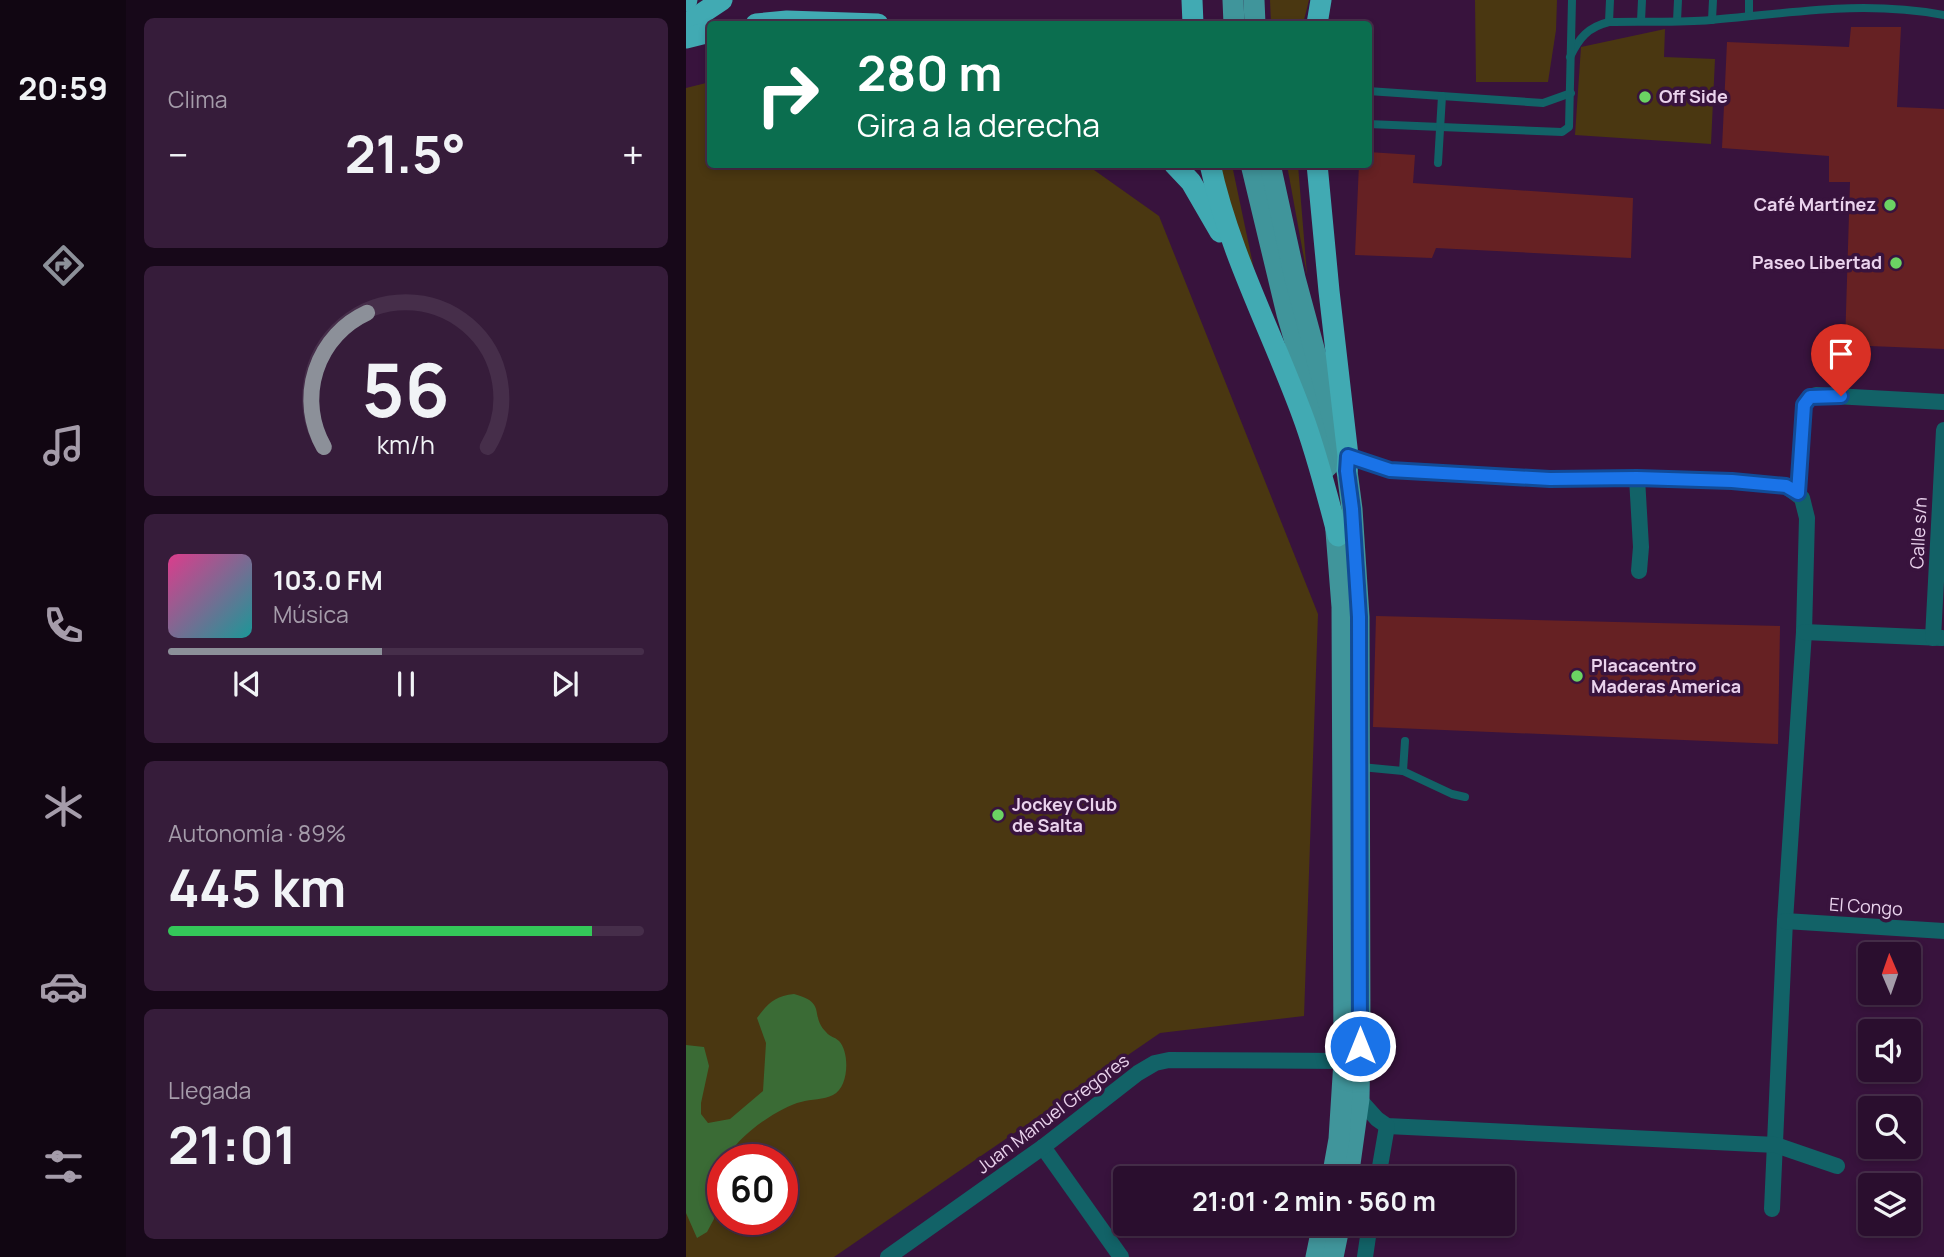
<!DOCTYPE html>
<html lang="es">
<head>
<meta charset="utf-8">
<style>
	body { margin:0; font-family:Manrope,sans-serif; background:#361c3a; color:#f1f3f6; height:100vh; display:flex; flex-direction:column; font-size:26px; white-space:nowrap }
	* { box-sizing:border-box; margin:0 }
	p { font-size:23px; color:#a59caa }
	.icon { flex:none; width:38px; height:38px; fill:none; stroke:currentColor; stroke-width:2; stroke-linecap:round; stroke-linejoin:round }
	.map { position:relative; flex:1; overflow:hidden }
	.drawer { display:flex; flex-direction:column; gap:18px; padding:18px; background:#170819; width:560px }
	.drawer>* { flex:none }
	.top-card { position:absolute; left:21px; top:21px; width:665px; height:147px; border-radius:7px; box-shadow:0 4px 10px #0003,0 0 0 2px #462e4a; background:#0b6e4f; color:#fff; overflow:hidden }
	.needle { width:46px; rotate:358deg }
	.controls { position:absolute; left:1172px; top:942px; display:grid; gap:14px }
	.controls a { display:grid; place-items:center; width:63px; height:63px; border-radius:7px; background:#2a0e2e; box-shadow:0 4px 10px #0003,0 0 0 2px #462e4a; font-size:35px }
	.speed { position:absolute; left:21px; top:1144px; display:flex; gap:14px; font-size:35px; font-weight:700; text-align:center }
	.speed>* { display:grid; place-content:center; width:91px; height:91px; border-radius:50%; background:#2a0e2e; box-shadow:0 4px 10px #0003,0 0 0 2px #462e4a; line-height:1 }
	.speed .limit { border:10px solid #d22; background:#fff; color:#111 }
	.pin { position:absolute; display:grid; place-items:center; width:60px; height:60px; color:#fff; margin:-72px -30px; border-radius:50% 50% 50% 0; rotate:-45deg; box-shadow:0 0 7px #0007 }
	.pin .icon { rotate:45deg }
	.me { position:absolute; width:77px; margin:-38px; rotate:0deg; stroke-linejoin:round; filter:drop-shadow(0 0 5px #0008) }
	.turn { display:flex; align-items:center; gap:24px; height:147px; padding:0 35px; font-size:32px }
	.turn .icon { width:91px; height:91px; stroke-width:2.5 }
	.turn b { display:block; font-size:49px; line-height:60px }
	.big { font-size:52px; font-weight:700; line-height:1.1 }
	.drawer .card { flex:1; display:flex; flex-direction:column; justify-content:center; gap:10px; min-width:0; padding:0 24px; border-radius:10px; background:#361c3a }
	.drawer .dial { align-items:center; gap:0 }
	.dial svg { height:182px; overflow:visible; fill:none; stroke:#462e4a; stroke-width:7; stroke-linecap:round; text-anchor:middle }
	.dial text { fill:#f1f3f6; stroke:none }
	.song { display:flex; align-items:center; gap:21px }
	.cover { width:84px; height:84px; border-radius:10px; background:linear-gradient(135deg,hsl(330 70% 55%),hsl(180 70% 35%)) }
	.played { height:7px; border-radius:4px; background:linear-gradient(90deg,#8c9099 45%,#462e4a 45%) }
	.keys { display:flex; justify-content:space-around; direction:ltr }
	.heat { display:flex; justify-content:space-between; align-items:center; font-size:38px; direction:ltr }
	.charge { height:10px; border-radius:5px; background:linear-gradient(90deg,#34c759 89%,#462e4a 0) }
	.trip { position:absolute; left:427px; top:1166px; width:402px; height:70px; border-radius:7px; background:#2a0e2e; box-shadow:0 4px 10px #0003,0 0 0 2px #462e4a; font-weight:700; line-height:70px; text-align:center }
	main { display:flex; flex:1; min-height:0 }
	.tab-bar { display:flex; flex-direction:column; width:126px; justify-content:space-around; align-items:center; background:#110612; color:#a59caa }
	.tab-bar .icon { width:49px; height:49px }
	.tab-bar .on { color:#8c9099 }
	.tab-bar b { font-size:32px; color:#f1f3f6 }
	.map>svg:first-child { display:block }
	.green { fill:#4a3711; fill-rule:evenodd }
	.water { fill:#3a6b35 }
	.building { fill:#662123 }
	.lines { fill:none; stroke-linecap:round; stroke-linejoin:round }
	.lane { stroke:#126267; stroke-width:8 }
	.street { stroke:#126267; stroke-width:16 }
	.primary { stroke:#40959b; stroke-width:21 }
	.highway { stroke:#41aab3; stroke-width:21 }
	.route-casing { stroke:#114b97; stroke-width:18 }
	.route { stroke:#1a73e8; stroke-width:12 }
	.poi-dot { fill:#6bd363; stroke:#38133d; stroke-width:2.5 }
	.labels { text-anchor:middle; stroke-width:7; stroke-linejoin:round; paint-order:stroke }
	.poi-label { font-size:18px; font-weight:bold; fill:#ead3ed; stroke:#38133d; text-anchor:start }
	.street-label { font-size:18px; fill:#ead3ed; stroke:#38133d }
</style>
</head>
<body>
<main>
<nav class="tab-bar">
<b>20:59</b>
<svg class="icon on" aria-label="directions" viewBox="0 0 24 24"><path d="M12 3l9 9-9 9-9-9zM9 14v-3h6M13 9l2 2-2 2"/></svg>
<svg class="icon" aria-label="music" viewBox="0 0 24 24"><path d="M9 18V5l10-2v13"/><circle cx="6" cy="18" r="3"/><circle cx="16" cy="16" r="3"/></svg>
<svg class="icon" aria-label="phone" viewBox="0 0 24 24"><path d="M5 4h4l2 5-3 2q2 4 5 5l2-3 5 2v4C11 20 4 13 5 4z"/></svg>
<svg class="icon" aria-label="climate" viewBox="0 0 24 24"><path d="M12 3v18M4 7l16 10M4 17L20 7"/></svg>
<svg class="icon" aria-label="car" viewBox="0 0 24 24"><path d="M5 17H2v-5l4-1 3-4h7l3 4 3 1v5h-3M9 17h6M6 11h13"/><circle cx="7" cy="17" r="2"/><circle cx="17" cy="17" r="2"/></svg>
<svg class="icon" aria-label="filters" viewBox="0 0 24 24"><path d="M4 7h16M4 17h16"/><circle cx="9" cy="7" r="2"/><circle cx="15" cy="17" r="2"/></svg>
</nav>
<section class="drawer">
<div class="card"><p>Clima</p>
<div class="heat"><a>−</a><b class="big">21.5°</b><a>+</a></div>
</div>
<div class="card dial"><svg viewBox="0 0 100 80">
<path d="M14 69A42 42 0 1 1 86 69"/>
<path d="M14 69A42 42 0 0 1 33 10" stroke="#8c9099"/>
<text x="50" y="56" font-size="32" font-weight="700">56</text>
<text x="50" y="72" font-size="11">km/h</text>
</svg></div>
<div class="card">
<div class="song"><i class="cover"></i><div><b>103.0 FM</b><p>Música</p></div></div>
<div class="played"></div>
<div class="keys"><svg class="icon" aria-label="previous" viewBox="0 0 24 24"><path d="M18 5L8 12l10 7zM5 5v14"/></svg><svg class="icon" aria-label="pause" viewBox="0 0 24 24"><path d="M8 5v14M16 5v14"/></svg><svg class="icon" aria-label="next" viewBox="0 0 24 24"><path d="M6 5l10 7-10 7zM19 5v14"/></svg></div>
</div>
<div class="card"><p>Autonomía · 89%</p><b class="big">445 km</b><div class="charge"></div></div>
<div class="card"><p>Llegada</p><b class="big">21:01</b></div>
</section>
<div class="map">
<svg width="1258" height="1257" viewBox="0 0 1258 1257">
	<rect width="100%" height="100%" fill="#38133d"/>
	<!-- green -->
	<g class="green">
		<path d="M 584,0 L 623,0 L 617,24 L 585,24 Z"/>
		<path d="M 789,0 L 871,0 L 870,30 L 862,82 L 790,82 Z"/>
		<path d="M 979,29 L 978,57 L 1029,59 L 1025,144 L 889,135 L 895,47 Z"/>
		<path d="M 24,82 L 24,164 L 401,165 L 473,216 L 632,614 L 618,1016 L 474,1033 L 148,1257 L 0,1257 L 0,88 ZM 37,1160 L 96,1160 L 96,1220 L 37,1220 Z"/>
		<path d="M 534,165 L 546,165 L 573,293 L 555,249 Z"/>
		<path d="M 601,165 L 612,165 L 621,275 Z"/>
	</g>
	<!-- water -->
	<path class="water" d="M 108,994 C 142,1003 123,1015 140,1032 C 144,1037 149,1037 153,1041 C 164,1052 163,1088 147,1095 C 138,1100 125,1099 115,1102 C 93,1107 48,1138 41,1160 L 37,1160 L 37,1172 L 27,1201 L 28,1219 L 21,1232 L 11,1238 L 0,1213 L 0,1045 L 18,1047 L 23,1066 L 15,1103 L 15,1114 L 22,1123 L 44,1119 L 77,1091 L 80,1043 L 71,1018 C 82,1003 89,996 108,994 Z"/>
	<!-- building -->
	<g class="building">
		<path d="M 1165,27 L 1215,27 L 1211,107 L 1258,109 L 1258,349 L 1159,345 L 1164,182 L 1143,182 L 1143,156 L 1036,148 L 1041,42 L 1163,47 Z"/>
		<path d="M 682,152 L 729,155 L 727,183 L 947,198 L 945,258 L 750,248 L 746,258 L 669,255 L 673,164 L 682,164 Z"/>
		<path d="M 690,616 L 1094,626 L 1092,744 L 687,727 Z"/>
	</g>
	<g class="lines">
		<!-- lane -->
		<g class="lane">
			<path d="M 1063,15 L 1063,0"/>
			<path d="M 1026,20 L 1027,0"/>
			<path d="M 955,21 L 956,0"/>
			<path d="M 991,21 L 992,0"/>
			<path d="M 923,22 L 924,0"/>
			<path d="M 884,57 C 893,38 902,27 923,22 C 957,21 991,23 1025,20 C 1107,13 1175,0 1258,15"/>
			<path d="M 682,91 L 857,103 L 885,93"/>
			<path d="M 682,124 L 876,132 L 883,127 L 886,0"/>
			<path d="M 752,163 L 756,96"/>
			<path d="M 675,767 L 717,771 L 766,794 L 779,797"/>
			<path d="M 717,771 L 719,741"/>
		</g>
		<!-- street -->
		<g class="street">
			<path d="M 662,456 L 704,470 L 864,479 L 951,478 L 1046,481 L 1100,486 L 1116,498 L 1121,518 L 1118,632 L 1099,921 L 1086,1209"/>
			<path d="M 951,478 L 955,547 L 953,571"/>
			<path d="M 1112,493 L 1118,405 L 1124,397 L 1130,395 L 1258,402"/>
			<path d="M 1118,632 L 1256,638"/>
			<path d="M 1247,638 L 1258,430"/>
			<path d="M 1099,921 L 1258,931"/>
			<path d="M 673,1099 L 691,1119 L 701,1126 L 1090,1145 L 1151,1166"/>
			<path d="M 357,1147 L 435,1257"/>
			<path d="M 692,1178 L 701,1126"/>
			<path d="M 202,1257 L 357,1147 L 452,1073 L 469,1063 L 483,1060 L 658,1061"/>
			<path d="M 679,1257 L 684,1223"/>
		</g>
		<!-- primary -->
		<g class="primary">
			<path d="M 547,0 L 548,24"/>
			<path d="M 568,0 L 569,24"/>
			<path d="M 565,164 L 601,314 L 634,427 L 641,467"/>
			<path d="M 584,164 L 609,278 L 661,471 L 666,509 L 673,617 L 674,1046 L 673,1099 L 662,1178"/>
			<path d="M 646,1178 L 653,1139 L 658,1061 L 656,607 L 649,519"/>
			<path d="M 630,1257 L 637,1223"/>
			<path d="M 647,1257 L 654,1223"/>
		</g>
		<!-- highway -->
		<g class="highway">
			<path d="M 506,0 L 507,24"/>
			<path d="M 0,1 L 1,0"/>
			<path d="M 0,24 L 36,0"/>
			<path d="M 70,24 L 101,21 L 192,24"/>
			<path d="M 631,24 L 635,0"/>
			<path d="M 0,38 L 24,32"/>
			<path d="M 488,164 L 505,182 L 534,232"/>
			<path d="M 524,164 C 543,252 585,330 616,414 C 631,454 641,495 652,536"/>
			<path d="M 631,164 L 643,291 L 662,456 L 661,471"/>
		</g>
	</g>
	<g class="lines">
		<!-- route casing -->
		<g class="route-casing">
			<path id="route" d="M 674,1046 L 673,617 L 666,509 L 661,471 L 662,456 L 704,470 L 864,479 L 951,478 L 1046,481 L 1100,486 L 1112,493 L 1118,405 L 1124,397 L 1155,396"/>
		</g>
		<!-- route -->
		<use href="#route" class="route"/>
	</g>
	<!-- markers -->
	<g class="poi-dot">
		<circle cx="959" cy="97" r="7"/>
		<circle cx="1204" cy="205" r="7"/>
		<circle cx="1210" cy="263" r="7"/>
		<circle cx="891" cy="676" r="7"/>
		<circle cx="312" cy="815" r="7"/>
	</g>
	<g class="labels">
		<!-- poi labels -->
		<g class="poi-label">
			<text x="973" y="103">Off Side</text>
			<text x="1190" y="211" text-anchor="end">Café Martínez</text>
			<text x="1196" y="269" text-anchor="end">Paseo Libertad</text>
			<text x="905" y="672">Placacentro<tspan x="905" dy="21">Maderas America</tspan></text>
			<text x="326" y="811">Jockey Club<tspan x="326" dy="21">de Salta</tspan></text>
		</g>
		<!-- street labels -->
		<g class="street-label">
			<text transform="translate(1233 533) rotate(-87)" y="6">Calle s/n</text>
			<text transform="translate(1180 907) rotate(4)" y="6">El Congo</text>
			<text transform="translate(367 1114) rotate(-37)" y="6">Juan Manuel Gregores</text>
		</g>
	</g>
</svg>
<div class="controls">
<a><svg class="needle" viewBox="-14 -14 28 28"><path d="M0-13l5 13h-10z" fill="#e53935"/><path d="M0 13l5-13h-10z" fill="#a59caa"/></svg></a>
<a><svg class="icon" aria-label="sound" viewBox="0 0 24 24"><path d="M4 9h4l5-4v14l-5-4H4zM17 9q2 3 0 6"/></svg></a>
<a><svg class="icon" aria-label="search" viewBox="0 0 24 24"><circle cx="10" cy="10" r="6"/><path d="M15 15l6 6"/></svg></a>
<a><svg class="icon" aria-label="layers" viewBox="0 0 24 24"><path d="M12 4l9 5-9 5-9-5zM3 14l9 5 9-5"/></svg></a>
</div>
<div class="speed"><div class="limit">60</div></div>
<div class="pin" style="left:1155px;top:396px;background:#d93025"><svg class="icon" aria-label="arrive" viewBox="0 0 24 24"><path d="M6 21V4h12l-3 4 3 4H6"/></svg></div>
<svg class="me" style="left:674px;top:1046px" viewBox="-20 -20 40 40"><circle r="17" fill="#1a73e8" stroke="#fff" stroke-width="3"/><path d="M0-11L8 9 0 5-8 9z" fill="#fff"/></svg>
<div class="trip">21:01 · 2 min · 560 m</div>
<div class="top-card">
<div class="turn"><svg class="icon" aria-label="right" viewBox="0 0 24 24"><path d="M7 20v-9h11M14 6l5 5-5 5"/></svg><div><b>280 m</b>Gira a la derecha</div></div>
</div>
</div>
</main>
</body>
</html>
